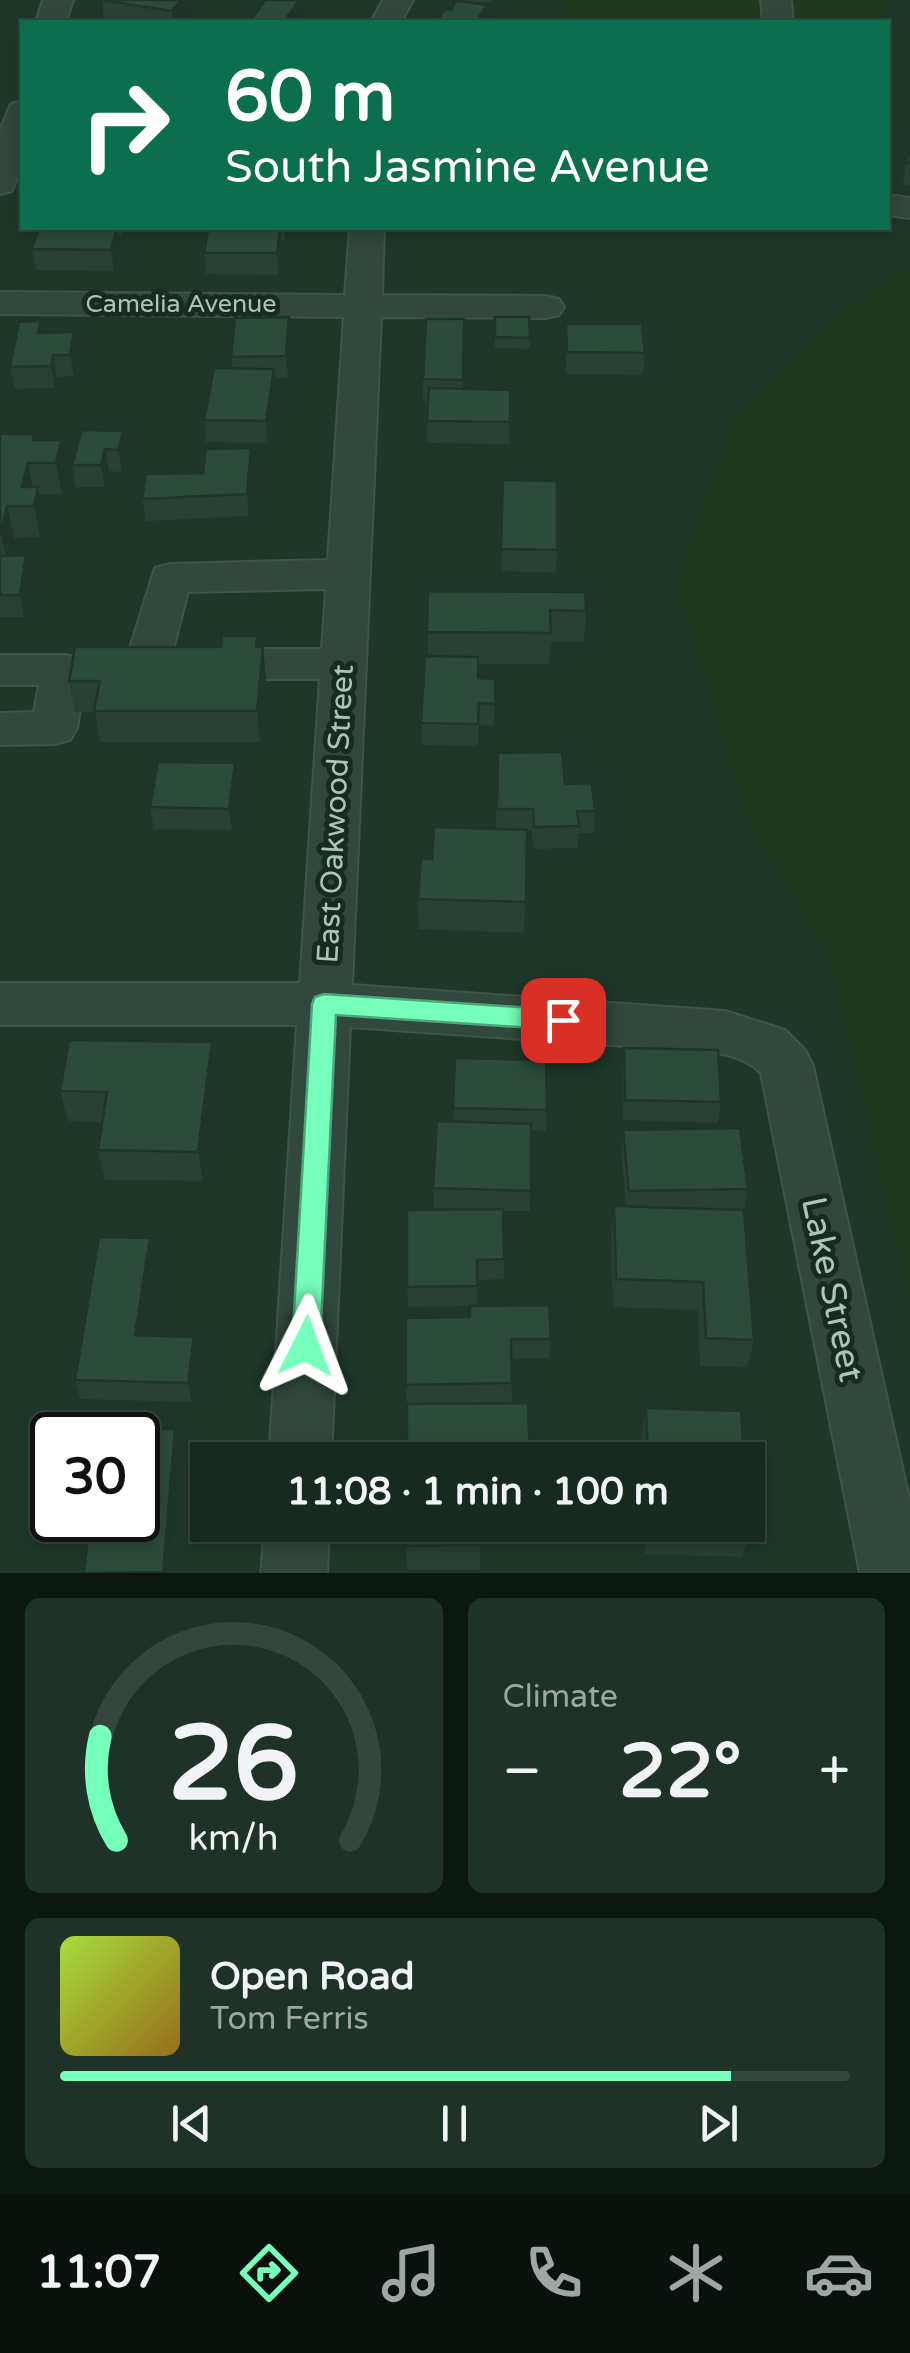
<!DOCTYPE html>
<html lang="en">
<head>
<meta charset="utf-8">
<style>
	body { margin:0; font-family:"Varela Round",sans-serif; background:#1f3228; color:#f1f3f6; height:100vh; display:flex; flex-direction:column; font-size:38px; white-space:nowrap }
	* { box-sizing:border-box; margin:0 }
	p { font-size:32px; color:#9ea7a4 }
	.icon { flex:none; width:55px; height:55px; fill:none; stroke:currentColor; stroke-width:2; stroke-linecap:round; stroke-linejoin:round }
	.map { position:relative; height:1573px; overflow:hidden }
	.side { display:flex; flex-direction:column; gap:25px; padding:25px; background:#0c1711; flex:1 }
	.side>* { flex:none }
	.banner { position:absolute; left:20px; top:20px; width:870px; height:210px; border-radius:0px; box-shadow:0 5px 15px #0003,0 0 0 2px #35463d; background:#0b6e4f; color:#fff; overflow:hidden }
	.speed { position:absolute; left:30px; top:1412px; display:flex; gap:20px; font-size:50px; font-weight:700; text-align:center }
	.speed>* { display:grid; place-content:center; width:130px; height:130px; border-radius:50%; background:#162a1f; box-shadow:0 5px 15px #0003,0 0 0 2px #35463d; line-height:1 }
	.speed .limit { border:5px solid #111; border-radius:15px; background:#fff; color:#111 }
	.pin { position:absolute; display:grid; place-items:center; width:85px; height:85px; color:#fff; margin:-42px; border-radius:20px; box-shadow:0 5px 15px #0006 }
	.me { position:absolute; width:110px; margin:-55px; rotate:3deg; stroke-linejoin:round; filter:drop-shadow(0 0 8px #0008) }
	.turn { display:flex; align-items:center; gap:35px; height:210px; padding:0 40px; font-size:45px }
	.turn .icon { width:130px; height:130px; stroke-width:2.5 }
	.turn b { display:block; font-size:70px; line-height:85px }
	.big { font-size:75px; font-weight:800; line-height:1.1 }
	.side .widget { flex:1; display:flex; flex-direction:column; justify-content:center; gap:15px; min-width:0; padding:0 35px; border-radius:15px; background:#1f3228 }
	.side .dial { align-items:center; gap:0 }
	.dial svg { height:260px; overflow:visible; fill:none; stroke:#35463d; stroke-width:7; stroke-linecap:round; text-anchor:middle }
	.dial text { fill:#f1f3f6; stroke:none }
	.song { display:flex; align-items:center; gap:30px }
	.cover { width:120px; height:120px; border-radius:15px; background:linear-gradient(135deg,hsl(80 70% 55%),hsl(40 70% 35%)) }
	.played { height:10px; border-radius:5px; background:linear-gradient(90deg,#76ffba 85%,#35463d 85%) }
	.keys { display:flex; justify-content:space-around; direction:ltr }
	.heat { display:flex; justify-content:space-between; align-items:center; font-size:55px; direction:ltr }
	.side .tiles { flex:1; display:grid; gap:25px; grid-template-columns:1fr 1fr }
	.widget:last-child { grid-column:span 2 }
	.trip { position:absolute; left:190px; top:1442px; width:575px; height:100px; border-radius:0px; background:#162a1f; box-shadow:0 5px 15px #0003,0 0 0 2px #35463d; font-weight:800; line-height:100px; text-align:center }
	.menu { display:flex; height:160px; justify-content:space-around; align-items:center; background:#09110c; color:#9ea7a4 }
	.menu .icon { width:70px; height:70px }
	.menu .current { color:#76ffba }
	.menu b { font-size:45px; color:#f1f3f6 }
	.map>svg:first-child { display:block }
	.green { fill:#1f391f }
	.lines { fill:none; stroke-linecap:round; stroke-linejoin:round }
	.minor-casing { stroke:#3d5448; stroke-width:4 }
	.minor { fill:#31483c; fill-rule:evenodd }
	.wall { fill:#264133 }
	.shaded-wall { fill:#1f3529 }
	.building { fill:#2c4c3b; stroke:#1f3529; stroke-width:2.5 }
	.route { fill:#76ffba; stroke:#4da679; stroke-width:2.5 }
	.labels { text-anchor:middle; stroke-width:10; stroke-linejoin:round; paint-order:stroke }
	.far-street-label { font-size:25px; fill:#aac6b8; stroke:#172c21 }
	.street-label { font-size:30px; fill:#aac6b8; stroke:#172c21 }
	.near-street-label { font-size:35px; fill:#aac6b8; stroke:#172c21 }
</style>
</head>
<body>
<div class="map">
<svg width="910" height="1573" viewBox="0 0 910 1573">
	<rect width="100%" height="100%" fill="#1d3829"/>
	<!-- green -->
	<g class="green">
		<path d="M 565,0 L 888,0 L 885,22 L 555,22 Z"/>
		<path d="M 910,266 L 910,1300 L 832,961 L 748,820 L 677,584 L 733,423 L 845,311 Z"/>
	</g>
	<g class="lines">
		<!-- minor casing -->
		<g class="minor-casing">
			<g id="minor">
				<path d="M 43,0 L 73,0 L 66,22 L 36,22 Z"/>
				<path d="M 383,0 L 413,0 L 401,22 L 371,22 Z"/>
				<path d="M 761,0 L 791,0 L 793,22 L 763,22 Z"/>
				<path d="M 22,101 L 22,165 L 12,191 L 0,194 L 0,130 L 11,104 Z"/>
				<path d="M 888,195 L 910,198 L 910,218 L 888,215 Z"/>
				<path d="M 350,228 L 384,228 L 382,295 L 546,296 L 559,299 L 564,307 L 559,315 L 546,318 L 381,317 L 352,985 L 725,1011 L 785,1030 L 805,1050 L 813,1066 L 910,1503 L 910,1573 L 860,1573 L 761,1073 C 739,1052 711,1052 682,1050 L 350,1027 L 331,1460 L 269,1460 L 297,1025 L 0,1025 L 0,983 L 300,983 L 320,679 L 203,679 L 187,675 L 181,664 L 187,653 L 203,649 L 322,649 L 326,589 L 188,592 L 169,664 L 163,675 L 147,679 L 131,675 L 125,664 L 155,568 L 170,564 L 328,560 L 344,317 L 0,314 L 0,292 L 345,295 Z"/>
				<path d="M 0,655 L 65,655 L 81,659 L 87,670 L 77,728 L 70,740 L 54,744 L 0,745 L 0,713 L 34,712 L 39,685 L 0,685 Z"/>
				<path d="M 265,1525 L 329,1525 L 327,1573 L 261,1573 Z"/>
			</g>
		</g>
		<!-- minor -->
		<use href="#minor" class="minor"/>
	</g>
	<!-- wall -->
	<g class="wall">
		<path d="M 102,0 L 189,13 L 181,22 L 120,22 L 104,20 Z"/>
		<path d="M 458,0 L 492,0 L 491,3 Z"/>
		<path d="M 909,141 L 910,141 L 910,185 L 903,184 Z"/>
		<path d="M 39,228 L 124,228 L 122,236 L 118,236 L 120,248 L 114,271 L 36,270 L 32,249 Z"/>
		<path d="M 244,228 L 285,228 L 284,241 L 281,241 L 282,250 L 278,275 L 206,274 L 204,253 L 245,229 Z"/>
		<path d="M 289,317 L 291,339 L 288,378 L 274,378 L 276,391 L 268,443 L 206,442 L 204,420 L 232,368 L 231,357 Z"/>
		<path d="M 495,317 L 529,317 L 530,349 L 495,348 Z"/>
		<path d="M 464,319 L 463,389 L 510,390 L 509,444 L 427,443 L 428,401 L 423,401 L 423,379 Z"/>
		<path d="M 566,324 L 645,353 L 643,375 L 566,374 Z"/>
		<path d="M 42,333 L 77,354 L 74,376 L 57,377 L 55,388 L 15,389 L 10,367 Z"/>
		<path d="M 123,431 L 126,453 L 122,472 L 109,471 L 105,487 L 76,487 L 72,465 Z"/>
		<path d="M 0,434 L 34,434 L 35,440 L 66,471 L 62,494 L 39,494 L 44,518 L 40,537 L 14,538 L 10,555 L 26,555 L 31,577 L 24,617 L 0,617 Z"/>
		<path d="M 253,470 L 249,516 L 146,521 L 142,499 L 203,473 Z"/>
		<path d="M 503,480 L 557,550 L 556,573 L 501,571 Z"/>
		<path d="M 428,591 L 586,611 L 584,642 L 551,642 L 549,664 L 478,664 L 478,678 L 495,679 L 494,726 L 479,725 L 478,746 L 422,745 L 421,723 L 428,656 Z"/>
		<path d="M 257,636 L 266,678 L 260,742 L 100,742 L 95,712 L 75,712 L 69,681 L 221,647 Z"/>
		<path d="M 498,753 L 565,784 L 595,811 L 594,833 L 579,833 L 577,848 L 533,849 L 532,830 L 527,831 L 524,933 L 419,929 L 418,899 L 432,859 L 496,829 Z"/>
		<path d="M 235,763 L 238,785 L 232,830 L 154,829 L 150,807 Z"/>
		<path d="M 212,1042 L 217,1072 L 203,1181 L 105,1180 L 98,1150 L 102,1122 L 68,1121 L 60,1091 Z"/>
		<path d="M 624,1048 L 721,1102 L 718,1123 L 623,1120 L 622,1070 Z"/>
		<path d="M 455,1058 L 547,1110 L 546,1131 L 531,1130 L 530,1211 L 503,1211 L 504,1279 L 477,1280 L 477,1306 L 551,1339 L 549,1358 L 511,1359 L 512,1402 L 407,1404 L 406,1385 L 470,1317 L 470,1306 L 408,1307 L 407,1287 L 460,1209 L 434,1208 L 433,1188 L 453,1121 Z"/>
		<path d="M 623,1130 L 748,1189 L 744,1210 L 754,1340 L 747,1367 L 700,1366 L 698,1310 L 613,1307 L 611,1235 L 614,1206 L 626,1206 L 621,1151 Z"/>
		<path d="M 155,1258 L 143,1335 L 198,1356 L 192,1402 L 80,1399 L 75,1380 Z"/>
		<path d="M 646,1408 L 744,1460 L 642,1460 L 642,1434 Z"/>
		<path d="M 480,1525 L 480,1570 L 407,1570 L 406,1546 Z"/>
		<path d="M 644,1525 L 748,1525 L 749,1532 L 742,1557 L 645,1554 Z"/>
	</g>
	<!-- shaded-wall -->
	<g class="shaded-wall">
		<path d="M 181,0 L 187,0 L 189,13 L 181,22 L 173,22 L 172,11 Z"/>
		<path d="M 299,0 L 301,0 L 302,17 L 298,22 L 284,22 Z"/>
		<path d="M 117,228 L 120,248 L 114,271 L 111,250 Z"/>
		<path d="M 280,229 L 282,250 L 278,275 L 277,253 Z"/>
		<path d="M 289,317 L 291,339 L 288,378 L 286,356 Z"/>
		<path d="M 74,332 L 77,354 L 74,376 L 70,355 Z"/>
		<path d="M 53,355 L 57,377 L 55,388 L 51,366 Z"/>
		<path d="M 274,369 L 276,391 L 268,443 L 266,421 Z"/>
		<path d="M 123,431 L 126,453 L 122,472 L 118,450 Z"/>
		<path d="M 61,440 L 66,471 L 62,494 L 56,463 Z"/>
		<path d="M 251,448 L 253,470 L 249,516 L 247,494 Z"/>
		<path d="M 105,449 L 109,471 L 105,487 L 101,465 Z"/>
		<path d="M 28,463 L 34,494 L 22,487 Z"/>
		<path d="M 38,487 L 44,518 L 40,537 L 34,506 Z"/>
		<path d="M 7,506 L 14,538 L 8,564 L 1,533 Z"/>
		<path d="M 26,555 L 31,577 L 24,617 L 20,595 Z"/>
		<path d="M 263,647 L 266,678 L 260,742 L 257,711 Z"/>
		<path d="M 235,763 L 238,785 L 232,830 L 229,809 Z"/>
		<path d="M 212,1042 L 217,1072 L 203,1181 L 198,1152 Z"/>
		<path d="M 150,1238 L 155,1258 L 140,1354 L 135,1335 Z"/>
		<path d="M 194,1337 L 198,1356 L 192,1402 L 188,1383 Z"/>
		<path d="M 175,1429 L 179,1448 L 169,1573 L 163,1573 Z"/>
	</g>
	<!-- building -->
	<g class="building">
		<path d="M 102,0 L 181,0 L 172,11 Z"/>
		<path d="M 265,0 L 299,0 L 284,22 L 250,22 Z"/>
		<path d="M 456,1 L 487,5 L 480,16 L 496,18 L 493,22 L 436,22 L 445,9 L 451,10 Z"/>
		<path d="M 909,141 L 910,141 L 910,163 L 906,163 Z"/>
		<path d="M 39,228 L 117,228 L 111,250 L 32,249 Z"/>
		<path d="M 208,229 L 280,229 L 277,253 L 204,253 Z"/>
		<path d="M 289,317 L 286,356 L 231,357 L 235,318 Z"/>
		<path d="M 495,317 L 529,317 L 530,338 L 495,337 Z"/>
		<path d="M 426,319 L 464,319 L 463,380 L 423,379 Z"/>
		<path d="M 40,321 L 38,333 L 74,332 L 70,355 L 53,355 L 51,366 L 10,367 L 19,322 Z"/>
		<path d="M 566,324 L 642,324 L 645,353 L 567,352 Z"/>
		<path d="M 214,368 L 274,369 L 266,421 L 204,420 Z"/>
		<path d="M 429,388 L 510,390 L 510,422 L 427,421 Z"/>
		<path d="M 82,430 L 123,431 L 118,450 L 105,449 L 101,465 L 72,465 Z"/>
		<path d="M 0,434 L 34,434 L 33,440 L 61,440 L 56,463 L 28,463 L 22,487 L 38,487 L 34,506 L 7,506 L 1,533 L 0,533 Z"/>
		<path d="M 251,448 L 247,494 L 142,499 L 146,474 L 203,473 L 206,449 Z"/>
		<path d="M 503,480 L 557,481 L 557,550 L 501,549 Z"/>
		<path d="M 26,555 L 20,595 L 0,595 L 0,556 Z"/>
		<path d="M 428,591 L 585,592 L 586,611 L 550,610 L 551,633 L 427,632 Z"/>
		<path d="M 222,636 L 257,636 L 256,647 L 263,647 L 257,711 L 94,711 L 100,681 L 69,681 L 75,647 L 221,647 Z"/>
		<path d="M 425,656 L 478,657 L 478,678 L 495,679 L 495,704 L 479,703 L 478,724 L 421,723 Z"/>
		<path d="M 562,752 L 565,784 L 592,783 L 595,811 L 577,811 L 579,826 L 534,827 L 533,809 L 497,809 L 498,753 Z"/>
		<path d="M 158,762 L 235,763 L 229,809 L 150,807 Z"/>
		<path d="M 434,827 L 527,830 L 526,902 L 418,899 L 421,859 L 432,859 Z"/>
		<path d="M 69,1040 L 212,1042 L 198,1152 L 98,1150 L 107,1092 L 60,1091 Z"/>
		<path d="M 624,1048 L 718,1050 L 721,1102 L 625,1100 Z"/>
		<path d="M 455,1058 L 546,1060 L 547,1110 L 453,1108 Z"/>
		<path d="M 437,1121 L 531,1124 L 531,1191 L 433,1188 Z"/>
		<path d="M 740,1128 L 748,1189 L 629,1191 L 623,1130 Z"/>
		<path d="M 614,1206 L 744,1210 L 754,1340 L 706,1338 L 703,1282 L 616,1279 Z"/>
		<path d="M 503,1209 L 504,1259 L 477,1260 L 477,1286 L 407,1287 L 407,1210 Z"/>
		<path d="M 99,1237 L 150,1238 L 135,1335 L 194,1337 L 188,1383 L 75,1380 Z"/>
		<path d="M 549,1305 L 551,1339 L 511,1339 L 512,1383 L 406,1385 L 406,1318 L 470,1317 L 470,1306 Z"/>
		<path d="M 528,1403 L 530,1460 L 407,1460 L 407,1404 Z"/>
		<path d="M 646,1408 L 741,1411 L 744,1460 L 648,1460 Z"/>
		<path d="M 175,1429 L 163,1572 L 84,1573 L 90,1520 L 138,1520 L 138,1435 L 99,1435 L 100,1430 Z"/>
		<path d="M 748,1508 L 749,1532 L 650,1529 L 650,1525 L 748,1525 Z"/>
		<path d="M 406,1525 L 480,1525 L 481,1545 L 406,1546 Z"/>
	</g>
	<!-- route -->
	<path class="route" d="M 324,994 L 563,1010 L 572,1013 L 575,1020 L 572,1027 L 563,1030 L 336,1015 L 320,1346 L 316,1355 L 306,1359 L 296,1355 L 292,1346 L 312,1004 L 315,997 Z"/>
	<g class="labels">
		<!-- far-street labels -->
		<g class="far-street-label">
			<text x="181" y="312">Camelia Avenue</text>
		</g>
		<!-- street labels -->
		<g class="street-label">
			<text transform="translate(335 814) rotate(-87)" y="10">East Oakwood Street</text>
		</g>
		<!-- near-street labels -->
		<g class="near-street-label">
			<text transform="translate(833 1289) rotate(78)" y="12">Lake Street</text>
		</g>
	</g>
</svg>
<div class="speed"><div class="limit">30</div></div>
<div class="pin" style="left:563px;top:1020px;background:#d93025"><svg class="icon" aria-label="arrive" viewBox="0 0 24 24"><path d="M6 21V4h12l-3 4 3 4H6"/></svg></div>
<svg class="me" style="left:306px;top:1346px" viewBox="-20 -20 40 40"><path d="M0-17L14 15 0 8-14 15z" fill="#76ffba" stroke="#fff" stroke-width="4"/></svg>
<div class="trip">11:08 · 1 min · 100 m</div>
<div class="banner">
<div class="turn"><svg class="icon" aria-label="right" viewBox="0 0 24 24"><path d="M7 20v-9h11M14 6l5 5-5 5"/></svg><div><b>60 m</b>South Jasmine Avenue</div></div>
</div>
</div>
<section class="side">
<div class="tiles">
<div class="widget dial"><svg viewBox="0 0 100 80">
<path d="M14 69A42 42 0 1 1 86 69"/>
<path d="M14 69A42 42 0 0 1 9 37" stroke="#76ffba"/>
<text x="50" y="56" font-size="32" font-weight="700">26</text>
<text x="50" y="72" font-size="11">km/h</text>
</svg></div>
<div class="widget"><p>Climate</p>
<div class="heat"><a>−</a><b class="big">22°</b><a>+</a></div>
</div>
<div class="widget">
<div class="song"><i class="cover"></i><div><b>Open Road</b><p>Tom Ferris</p></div></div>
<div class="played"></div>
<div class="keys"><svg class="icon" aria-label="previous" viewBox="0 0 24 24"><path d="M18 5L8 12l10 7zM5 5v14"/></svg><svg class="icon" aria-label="pause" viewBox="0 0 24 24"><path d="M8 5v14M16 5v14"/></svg><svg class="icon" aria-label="next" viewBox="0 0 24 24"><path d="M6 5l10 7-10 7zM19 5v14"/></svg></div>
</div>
</div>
</section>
<nav class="menu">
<b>11:07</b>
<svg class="icon current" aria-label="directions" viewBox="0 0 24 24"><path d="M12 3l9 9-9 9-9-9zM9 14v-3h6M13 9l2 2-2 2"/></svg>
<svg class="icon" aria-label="music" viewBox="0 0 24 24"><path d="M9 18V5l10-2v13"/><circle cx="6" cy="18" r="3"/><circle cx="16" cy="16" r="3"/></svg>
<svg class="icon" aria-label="phone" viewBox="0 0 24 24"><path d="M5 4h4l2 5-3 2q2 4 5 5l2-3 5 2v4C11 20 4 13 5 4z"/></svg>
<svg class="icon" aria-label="climate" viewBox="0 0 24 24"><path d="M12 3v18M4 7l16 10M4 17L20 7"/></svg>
<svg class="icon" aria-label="car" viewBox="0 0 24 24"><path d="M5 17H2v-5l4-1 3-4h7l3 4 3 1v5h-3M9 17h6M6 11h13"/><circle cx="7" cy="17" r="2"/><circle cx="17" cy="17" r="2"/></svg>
</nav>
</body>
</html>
